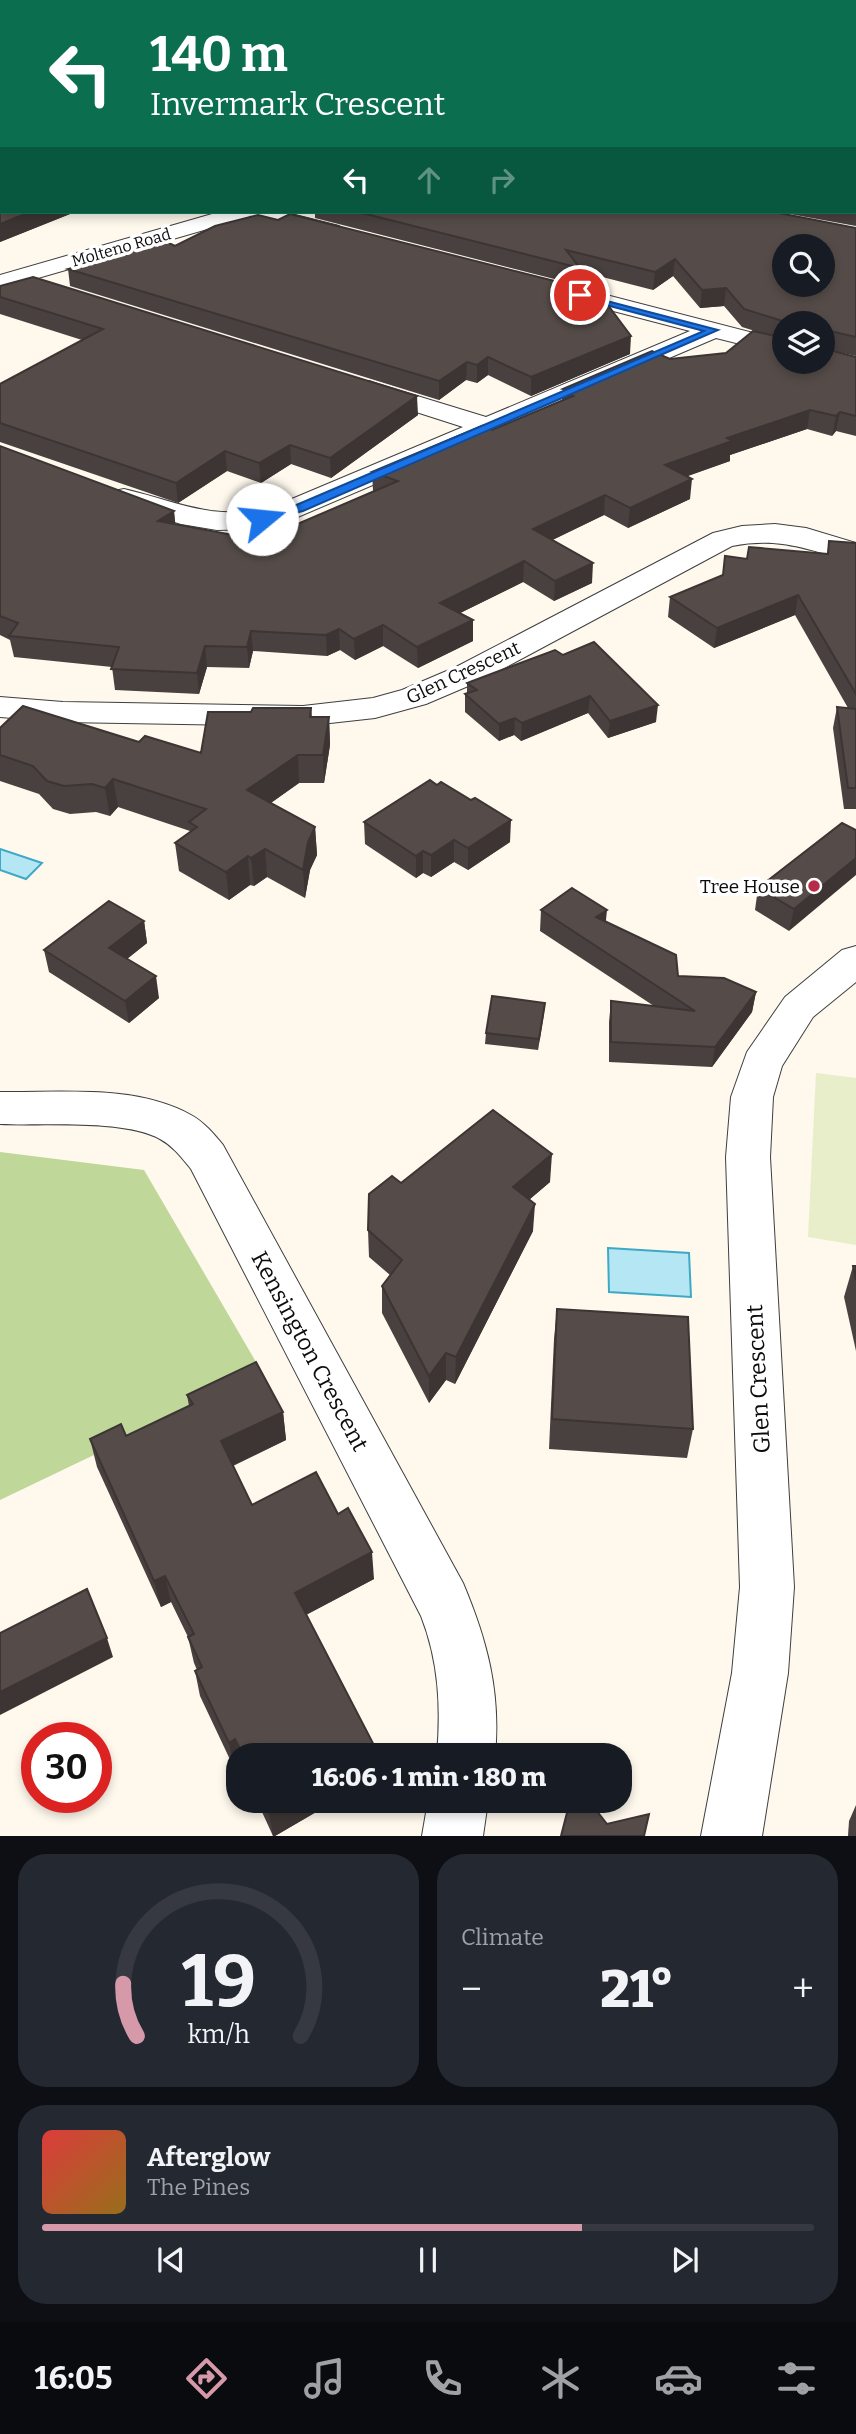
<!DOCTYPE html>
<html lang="en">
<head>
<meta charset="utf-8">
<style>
	body { margin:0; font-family:Bitter,serif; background:#242831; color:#f1f3f6; height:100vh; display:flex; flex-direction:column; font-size:26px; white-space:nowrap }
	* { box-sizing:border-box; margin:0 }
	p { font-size:23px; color:#9ea1a6 }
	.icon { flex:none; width:38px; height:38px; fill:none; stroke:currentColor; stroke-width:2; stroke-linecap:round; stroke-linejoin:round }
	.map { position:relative; height:1836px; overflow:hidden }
	.side { display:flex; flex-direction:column; gap:18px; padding:18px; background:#0d0f14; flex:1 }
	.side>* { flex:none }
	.guide { position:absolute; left:0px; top:0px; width:858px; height:214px; box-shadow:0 4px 10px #0003; background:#0b6e4f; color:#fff; overflow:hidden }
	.tools { position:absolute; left:772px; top:234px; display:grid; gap:14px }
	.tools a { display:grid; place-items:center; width:63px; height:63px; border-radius:50%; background:#171b24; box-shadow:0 4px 10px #0003; font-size:35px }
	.speed { position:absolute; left:21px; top:1722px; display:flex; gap:14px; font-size:35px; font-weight:700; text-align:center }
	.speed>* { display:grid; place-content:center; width:91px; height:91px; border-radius:50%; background:#171b24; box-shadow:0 4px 10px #0003; line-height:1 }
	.speed .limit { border:10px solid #d22; background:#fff; color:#111 }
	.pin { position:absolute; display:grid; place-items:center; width:60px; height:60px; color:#fff; margin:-30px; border:4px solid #fff; border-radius:50%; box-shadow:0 2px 7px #0007 }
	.me { position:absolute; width:77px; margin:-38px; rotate:73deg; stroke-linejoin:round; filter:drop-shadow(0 0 5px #0008) }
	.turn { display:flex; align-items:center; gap:24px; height:147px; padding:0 35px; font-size:32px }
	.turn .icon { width:91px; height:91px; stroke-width:2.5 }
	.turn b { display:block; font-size:49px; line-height:60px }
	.lanes { display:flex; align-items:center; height:66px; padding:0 35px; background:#0003; justify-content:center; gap:35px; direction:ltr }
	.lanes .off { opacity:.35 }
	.big { font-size:52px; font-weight:800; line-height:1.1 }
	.side .tile { flex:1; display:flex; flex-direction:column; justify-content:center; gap:10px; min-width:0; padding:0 24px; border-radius:28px; background:#242831 }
	.side .dial { align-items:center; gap:0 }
	.dial svg { height:182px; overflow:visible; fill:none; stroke:#363941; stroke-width:7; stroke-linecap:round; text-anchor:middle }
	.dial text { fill:#f1f3f6; stroke:none }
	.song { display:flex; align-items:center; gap:21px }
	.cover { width:84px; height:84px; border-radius:10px; background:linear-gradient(135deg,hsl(0 70% 55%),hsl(40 70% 35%)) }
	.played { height:7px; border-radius:4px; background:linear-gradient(90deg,#d699a9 70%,#363941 70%) }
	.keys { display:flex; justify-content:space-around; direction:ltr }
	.heat { display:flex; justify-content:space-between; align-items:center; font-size:38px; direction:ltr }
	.side .tiles { flex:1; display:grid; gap:18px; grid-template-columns:1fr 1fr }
	.tile:last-child { grid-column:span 2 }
	.trip { position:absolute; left:226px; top:1743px; width:406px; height:70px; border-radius:28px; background:#171b24; box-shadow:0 4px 10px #0003; font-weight:800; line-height:70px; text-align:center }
	.menu { display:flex; height:112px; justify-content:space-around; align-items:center; background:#090b0e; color:#9ea1a6 }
	.menu .icon { width:49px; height:49px }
	.menu .current { color:#d699a9 }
	.menu b { font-size:32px; color:#f1f3f6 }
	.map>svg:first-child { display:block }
	.green { fill:#d9e7b8 }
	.forest { fill:#bfd798 }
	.pitch { fill:#e8eeca }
	.water { fill:#b4e7f3; stroke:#3ea9c7; stroke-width:2 }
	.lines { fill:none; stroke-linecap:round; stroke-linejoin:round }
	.minor-casing { stroke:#3f3f3f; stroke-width:2 }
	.tertiary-casing { stroke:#3f3f3f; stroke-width:2 }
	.minor { fill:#fff; fill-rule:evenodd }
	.tertiary { fill:#fff; fill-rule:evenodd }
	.wall { fill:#49413f; fill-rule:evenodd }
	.shaded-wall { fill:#3c3533 }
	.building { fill:#554c49; stroke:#3c3533; stroke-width:2; fill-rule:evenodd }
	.route { fill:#1a73e8; stroke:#114b97; stroke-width:2 }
	.poi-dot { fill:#b62b4a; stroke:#fff; stroke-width:2.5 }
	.labels { text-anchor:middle; stroke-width:7; stroke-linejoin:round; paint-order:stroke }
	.far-street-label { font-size:16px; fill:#0c0c0c; stroke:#fff }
	.street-label { font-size:19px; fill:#0c0c0c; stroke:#fff }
	.poi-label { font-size:19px; fill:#0c0c0c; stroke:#fff; text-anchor:end }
	.near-street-label { font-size:23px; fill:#0c0c0c; stroke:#fff }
</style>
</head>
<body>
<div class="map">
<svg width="856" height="1836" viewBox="0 0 856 1836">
	<rect width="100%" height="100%" fill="#fef8ed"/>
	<!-- green -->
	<path class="green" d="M 607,0 L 856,0 L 856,165 L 856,2 Z"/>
	<!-- forest -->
	<path class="forest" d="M 0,1152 L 144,1170 L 263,1374 L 0,1500 Z"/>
	<!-- pitch -->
	<path class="pitch" d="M 816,1073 L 856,1078 L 856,1245 L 808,1237 Z"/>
	<!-- water -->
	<g class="water">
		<path d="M 0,849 L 42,863 L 26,879 L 0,870 Z"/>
		<path d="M 608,1248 L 689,1253 L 691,1297 L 609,1292 Z"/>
	</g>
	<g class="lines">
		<!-- minor casing -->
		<g class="minor-casing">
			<g id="minor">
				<path d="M 248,212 L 283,212 L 339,226 L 342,231 L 339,236 L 331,238 L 251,217 Z"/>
				<path d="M 556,282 L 784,341 L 784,355 L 716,338 L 503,429 L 500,433 L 490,435 L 286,522 L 255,529 L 217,530 L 181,524 L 114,503 L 110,497 L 114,491 L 124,489 C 179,502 209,520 268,509 L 463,427 L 360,394 L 356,389 L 360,384 L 369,381 L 378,384 L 486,417 L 690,331 L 548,294 L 544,289 L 548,284 Z"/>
				<path d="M 775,524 L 806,528 L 856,543 L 856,562 C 810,551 781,536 732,546 L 480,681 L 426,704 L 375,718 L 303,726 L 63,722 L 0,717 L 0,697 L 63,702 L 303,706 L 373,698 L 402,690 L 456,667 L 713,533 L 742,526 Z"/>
				<path d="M 856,946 L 856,982 L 813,1017 L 782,1066 L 773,1097 L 770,1157 L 794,1587 L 788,1673 L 762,1836 L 701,1836 L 732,1673 L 740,1587 L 726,1157 L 731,1097 L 747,1052 L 785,997 L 842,950 Z"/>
				<path d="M 0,1092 C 62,1093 135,1084 191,1115 C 204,1122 214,1134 223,1145 L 463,1583 C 487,1640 501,1692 495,1755 L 437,1755 C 441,1707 439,1662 421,1616 L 191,1169 C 182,1158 173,1146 160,1139 C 124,1119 42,1126 0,1124 Z"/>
				<path d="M 428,1801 L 488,1801 L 483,1836 L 422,1836 Z"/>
			</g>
		</g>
		<!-- tertiary casing -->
		<g class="tertiary-casing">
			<path id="tertiary" d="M 219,212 L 252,212 L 249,217 L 0,289 L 0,275 Z"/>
		</g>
		<!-- minor -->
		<use href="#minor" class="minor"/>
		<!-- tertiary -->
		<use href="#tertiary" class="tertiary"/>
	</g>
	<!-- wall -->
	<g class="wall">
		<path d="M 0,0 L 447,0 L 447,2 L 2,2 L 2,53 L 0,52 Z"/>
		<path d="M 0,54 L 2,55 L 2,212 L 75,212 L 0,242 Z"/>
		<path d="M 856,155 L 856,226 L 779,212 L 856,212 Z"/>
		<path d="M 315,212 L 774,212 L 856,228 L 856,356 L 825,349 L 856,357 L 856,436 L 836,431 L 832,436 L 807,429 L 730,455 L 730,461 L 687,476 L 690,499 L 628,528 L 604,515 L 552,540 L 592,583 L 554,601 L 523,582 L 460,613 L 473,620 L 473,641 L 418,668 L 383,646 L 355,660 L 340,650 L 327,656 L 253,651 L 249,668 L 207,667 L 199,694 L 115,690 L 112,667 L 14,657 L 10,640 L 0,635 L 0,446 L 174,511 L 175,524 L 260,540 L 373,491 L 372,472 L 492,430 L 562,401 L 563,389 L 670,359 L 726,353 L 755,331 L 742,327 L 724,306 L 700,308 L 673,276 L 653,290 L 579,271 L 578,285 L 315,218 ZM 784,324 L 822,324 L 784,362 Z"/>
		<path d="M 175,246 L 630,354 L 531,396 L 488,375 L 477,383 L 466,380 L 439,400 L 70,286 L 68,269 Z"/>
		<path d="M 0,286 L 418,415 L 331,478 L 291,464 L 261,483 L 227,471 L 178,503 L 0,442 L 0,384 L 82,340 L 0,314 Z"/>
		<path d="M 829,541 L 856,543 L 856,809 L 844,809 L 833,728 L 837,707 L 848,708 L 795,615 L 714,648 L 668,617 L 670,597 L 723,575 L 747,559 L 827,554 Z"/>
		<path d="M 555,650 L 656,722 L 608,738 L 588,713 L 521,741 L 514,735 L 499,741 L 465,712 L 465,694 L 467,694 L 467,683 Z"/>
		<path d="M 311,708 L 312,717 L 329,717 L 330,745 L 324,783 L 299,783 L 271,803 L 315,827 L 317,855 L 310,870 L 305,898 L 267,877 L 254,886 L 250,885 L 229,900 L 179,871 L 175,843 L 190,832 L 190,831 L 118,807 L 110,816 L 96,812 L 70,814 L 53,809 L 39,794 L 0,781 L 0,728 L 139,742 L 201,753 L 251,712 Z"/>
		<path d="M 364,822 L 510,842 L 468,870 L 454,862 L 431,877 L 423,873 L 416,878 L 365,844 Z"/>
		<path d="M 842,823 L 789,931 L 755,910 L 758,888 Z"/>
		<path d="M 541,910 L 606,922 L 678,976 L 756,992 L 752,1012 L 712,1067 L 609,1062 L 609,1022 L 611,1001 L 654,1006 L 540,931 Z"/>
		<path d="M 144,921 L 147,943 L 127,959 L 159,998 L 129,1023 L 49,972 L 44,950 Z"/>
		<path d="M 545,1003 L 538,1050 L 485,1044 L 486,1033 Z"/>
		<path d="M 550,1182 L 529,1200 L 533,1231 L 455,1384 L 446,1380 L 429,1403 L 382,1313 L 382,1286 L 390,1275 L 369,1257 L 368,1230 L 401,1183 Z"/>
		<path d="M 853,1266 L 856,1266 L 856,1351 L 844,1297 Z"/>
		<path d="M 557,1309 L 693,1429 L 687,1458 L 549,1449 L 554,1339 Z"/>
		<path d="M 187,1395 L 283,1412 L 286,1440 L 233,1466 L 252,1505 L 374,1579 L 306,1615 L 378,1755 L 238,1755 L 234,1768 L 200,1696 L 195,1671 L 197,1670 L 194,1663 L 188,1637 L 171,1602 L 161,1607 L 97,1467 L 90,1439 L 126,1436 L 189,1406 Z"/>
		<path d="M 257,1801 L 335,1801 L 275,1836 L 273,1836 Z"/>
		<path d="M 856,1805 L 856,1836 L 848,1836 L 849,1821 Z"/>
	</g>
	<!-- shaded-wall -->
	<g class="shaded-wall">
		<path d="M 408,0 L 447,0 L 447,2 L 405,2 Z"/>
		<path d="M 30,212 L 75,212 L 0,242 L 0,224 Z"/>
		<path d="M 675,259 L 673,276 L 653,290 L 655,272 Z"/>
		<path d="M 726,288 L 724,306 L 700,308 L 702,290 Z"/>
		<path d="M 826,330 L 823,348 L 822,348 L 822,333 Z"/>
		<path d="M 631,336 L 630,354 L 531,396 L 531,377 Z"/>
		<path d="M 488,357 L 488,375 L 477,383 L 477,365 Z"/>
		<path d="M 467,362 L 466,380 L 439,400 L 439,381 Z"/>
		<path d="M 417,396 L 418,415 L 331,478 L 330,458 Z"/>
		<path d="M 810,410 L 807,429 L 730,455 L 730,461 L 663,485 L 665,465 L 727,438 Z"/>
		<path d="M 840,412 L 836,431 L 832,436 L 836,416 Z"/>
		<path d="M 290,445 L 291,464 L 261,483 L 259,463 Z"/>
		<path d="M 225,451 L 227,471 L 178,503 L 176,483 Z"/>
		<path d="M 692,479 L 690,499 L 628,528 L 630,508 Z"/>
		<path d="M 605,495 L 604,515 L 532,550 L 533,529 Z"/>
		<path d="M 174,511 L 176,531 L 158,521 Z"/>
		<path d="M 524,561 L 523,582 L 440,623 L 440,603 Z"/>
		<path d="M 593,563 L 592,583 L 554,601 L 555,581 Z"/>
		<path d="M 798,595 L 795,615 L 714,648 L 717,628 Z"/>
		<path d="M 473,620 L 473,641 L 418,668 L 417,647 Z"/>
		<path d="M 383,625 L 383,646 L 355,660 L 354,639 Z"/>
		<path d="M 339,629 L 340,650 L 327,656 L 326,635 Z"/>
		<path d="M 251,631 L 253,651 L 249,668 L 247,647 Z"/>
		<path d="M 205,646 L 207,667 L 199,694 L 197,673 Z"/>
		<path d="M 590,696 L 588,713 L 521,741 L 522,723 Z"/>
		<path d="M 658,705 L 656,722 L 608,738 L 610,721 Z"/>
		<path d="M 329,717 L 330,745 L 324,783 L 323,755 Z"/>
		<path d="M 515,718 L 514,735 L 499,741 L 499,724 Z"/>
		<path d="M 298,755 L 299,783 L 249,818 L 247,790 Z"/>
		<path d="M 113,779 L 118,807 L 110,816 L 105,788 Z"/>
		<path d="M 511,820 L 510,842 L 468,870 L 468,848 Z"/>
		<path d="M 315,827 L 317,855 L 310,870 L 305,898 L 303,870 L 308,842 Z"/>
		<path d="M 454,840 L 454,862 L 431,877 L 431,855 Z"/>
		<path d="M 265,849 L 267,877 L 254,886 L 251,858 Z"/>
		<path d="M 423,851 L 423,873 L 416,878 L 416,856 Z"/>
		<path d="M 248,856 L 250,885 L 229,900 L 226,872 Z"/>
		<path d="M 856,858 L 856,875 L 789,931 L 794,909 Z"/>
		<path d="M 607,910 L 605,930 L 596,917 Z"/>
		<path d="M 144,921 L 147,943 L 113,970 L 109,948 Z"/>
		<path d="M 156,976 L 159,998 L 129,1023 L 125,1001 Z"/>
		<path d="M 756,992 L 752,1012 L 712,1067 L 715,1047 Z"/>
		<path d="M 545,1003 L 544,1014 L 538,1050 L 539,1039 Z"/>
		<path d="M 552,1154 L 550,1182 L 512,1214 L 513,1187 Z"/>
		<path d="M 535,1204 L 533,1231 L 455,1384 L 456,1357 Z"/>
		<path d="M 446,1353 L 446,1380 L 429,1403 L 429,1376 Z"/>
		<path d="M 283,1412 L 286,1440 L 225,1469 L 221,1441 Z"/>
		<path d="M 372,1552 L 374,1579 L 298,1619 L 295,1593 Z"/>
		<path d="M 165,1576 L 171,1602 L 161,1607 L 154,1581 Z"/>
		<path d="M 107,1638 L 113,1657 L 0,1715 L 0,1692 Z"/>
		<path d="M 235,1739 L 239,1755 L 238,1765 L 234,1768 L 229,1743 Z"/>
		<path d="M 291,1801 L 335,1801 L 275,1836 L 273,1836 L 269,1813 Z"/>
	</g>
	<!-- building -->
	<g class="building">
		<path d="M 0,0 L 408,0 L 405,1 L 408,2 L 2,2 L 2,15 L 0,14 Z"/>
		<path d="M 2,25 L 2,40 L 0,39 L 0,27 L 2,27 Z"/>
		<path d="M 0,54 L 2,55 L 2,110 L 0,109 Z"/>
		<path d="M 2,117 L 2,212 L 30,212 L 0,224 L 0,123 L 1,124 Z"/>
		<path d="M 358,212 L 774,212 L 856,228 L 856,337 L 826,330 L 822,333 L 822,324 L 789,324 L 789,323 L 744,309 L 726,288 L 702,290 L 675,259 L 655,272 L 566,250 L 580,268 ZM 784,247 L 822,247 L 822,285 L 784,285 Z"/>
		<path d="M 290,214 L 598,292 L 631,336 L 531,377 L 488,357 L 477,365 L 467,362 L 439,381 L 68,269 L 167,242 L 175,246 L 215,226 L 258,215 L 278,220 Z"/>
		<path d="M 33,277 L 417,396 L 330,458 L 290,445 L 259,463 L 225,451 L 176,483 L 0,423 L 0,384 L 103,329 L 0,297 L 0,286 Z"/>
		<path d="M 753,331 L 784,338 L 784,362 L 822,362 L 822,348 L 856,357 L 856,416 L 840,412 L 836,416 L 810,410 L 727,438 L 732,441 L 665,465 L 692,479 L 630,508 L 605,495 L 533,529 L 593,563 L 555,581 L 524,561 L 440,603 L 473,620 L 417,647 L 383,625 L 354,639 L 339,629 L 326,635 L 251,631 L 247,647 L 205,646 L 197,673 L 111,669 L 119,647 L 9,636 L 18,623 L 0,616 L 0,446 L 174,511 L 158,521 L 260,540 L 398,481 L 372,472 L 484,425 L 492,430 L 573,396 L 563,392 L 568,390 L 563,389 L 652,351 L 670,359 L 726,353 Z"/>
		<path d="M 829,541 L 856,543 L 856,694 L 798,595 L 717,628 L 670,597 L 723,575 L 725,556 L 747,559 L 749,547 L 828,554 Z"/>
		<path d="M 594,642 L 658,705 L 610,721 L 590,696 L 522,723 L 515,718 L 499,724 L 465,694 L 477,690 L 467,683 L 555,650 L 563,655 Z"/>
		<path d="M 23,706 L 139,742 L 145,736 L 201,753 L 208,712 L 251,712 L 253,708 L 311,708 L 310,717 L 329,717 L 323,755 L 298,755 L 247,790 L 315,827 L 308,842 L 303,870 L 265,849 L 251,858 L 248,856 L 226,872 L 175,843 L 197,827 L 189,822 L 206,809 L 113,779 L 105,788 L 92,784 L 64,786 L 47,781 L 33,766 L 0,755 L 0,728 Z"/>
		<path d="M 837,707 L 856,709 L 856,788 L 848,788 Z"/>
		<path d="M 430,780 L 437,785 L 441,782 L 471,800 L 475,798 L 511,820 L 468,848 L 454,840 L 431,855 L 423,851 L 416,856 L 364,822 Z"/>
		<path d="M 842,823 L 856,830 L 856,858 L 794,909 L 758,888 Z"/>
		<path d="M 572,888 L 607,910 L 596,917 L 676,955 L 678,976 L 724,978 L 756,992 L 715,1047 L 611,1042 L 611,1001 L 695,1011 L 541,910 Z"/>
		<path d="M 109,901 L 144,921 L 109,948 L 156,976 L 125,1001 L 44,950 Z"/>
		<path d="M 492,996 L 545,1003 L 539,1039 L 486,1033 Z"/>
		<path d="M 493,1110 L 552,1154 L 513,1187 L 535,1204 L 456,1357 L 446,1353 L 429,1376 L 382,1286 L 402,1260 L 368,1230 L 369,1194 L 392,1176 L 401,1183 Z"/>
		<path d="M 853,1266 L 856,1266 L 856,1280 Z"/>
		<path d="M 557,1309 L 688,1317 L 693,1429 L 552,1419 Z"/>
		<path d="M 256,1362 L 283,1412 L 221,1441 L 252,1505 L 316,1472 L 338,1514 L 348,1508 L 372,1552 L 295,1593 L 377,1751 L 369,1755 L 243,1755 L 235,1739 L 229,1743 L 195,1671 L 202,1667 L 188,1637 L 194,1634 L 165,1576 L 154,1581 L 90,1439 L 121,1424 L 126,1436 L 193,1404 L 187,1395 Z"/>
		<path d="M 87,1589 L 107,1638 L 0,1692 L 0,1633 Z"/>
		<path d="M 263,1801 L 291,1801 L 269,1813 Z"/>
		<path d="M 570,1801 L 589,1801 L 607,1824 L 649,1814 L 644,1836 L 561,1836 Z"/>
	</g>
	<!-- route -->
	<path class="route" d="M 576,293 L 718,330 L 303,511 L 258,522 L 258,517 L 294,506 L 704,331 L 576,297 Z"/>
	<!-- markers -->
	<circle class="poi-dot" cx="814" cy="886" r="7"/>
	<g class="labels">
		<!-- far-street labels -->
		<g class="far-street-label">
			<text transform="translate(121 247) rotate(-16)" y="6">Molteno Road</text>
		</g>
		<!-- street labels -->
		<g class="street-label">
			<text transform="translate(463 672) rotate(-25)" y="7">Glen Crescent</text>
		</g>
		<!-- poi labels -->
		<g class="poi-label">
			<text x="800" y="893">Tree House</text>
		</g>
		<!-- near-street labels -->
		<g class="near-street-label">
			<text transform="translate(310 1351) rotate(62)" y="8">Kensington Crescent</text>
			<text transform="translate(758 1379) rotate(-93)" y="8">Glen Crescent</text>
		</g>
	</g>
</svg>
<div class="tools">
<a><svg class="icon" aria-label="search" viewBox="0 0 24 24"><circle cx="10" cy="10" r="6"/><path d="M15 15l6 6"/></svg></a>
<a><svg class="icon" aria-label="layers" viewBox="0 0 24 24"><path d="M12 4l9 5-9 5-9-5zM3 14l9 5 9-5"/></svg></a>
</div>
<div class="speed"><div class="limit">30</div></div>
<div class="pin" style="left:580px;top:295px;background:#d93025"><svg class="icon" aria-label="arrive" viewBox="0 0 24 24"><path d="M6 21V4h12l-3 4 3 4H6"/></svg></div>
<svg class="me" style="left:262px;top:519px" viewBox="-20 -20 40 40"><circle r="19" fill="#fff"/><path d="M0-13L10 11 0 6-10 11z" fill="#1a73e8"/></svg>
<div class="trip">16:06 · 1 min · 180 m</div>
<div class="guide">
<div class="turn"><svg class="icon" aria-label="left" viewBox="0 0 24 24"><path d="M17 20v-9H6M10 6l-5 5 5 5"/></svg><div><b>140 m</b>Invermark Crescent</div></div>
<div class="lanes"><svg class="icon" aria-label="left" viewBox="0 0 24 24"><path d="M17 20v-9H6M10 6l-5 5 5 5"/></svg><svg class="icon off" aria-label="ahead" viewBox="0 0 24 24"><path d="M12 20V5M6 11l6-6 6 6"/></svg><svg class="icon off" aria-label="right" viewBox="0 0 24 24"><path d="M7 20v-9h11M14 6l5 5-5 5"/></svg></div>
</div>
</div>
<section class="side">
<div class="tiles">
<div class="tile dial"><svg viewBox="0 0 100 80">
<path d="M14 69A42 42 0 1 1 86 69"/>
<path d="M14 69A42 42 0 0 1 8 46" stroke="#d699a9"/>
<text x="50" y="56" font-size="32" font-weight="700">19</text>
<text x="50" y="72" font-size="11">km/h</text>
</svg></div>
<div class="tile"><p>Climate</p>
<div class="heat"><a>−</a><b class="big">21°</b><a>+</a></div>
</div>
<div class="tile">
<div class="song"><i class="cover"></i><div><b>Afterglow</b><p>The Pines</p></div></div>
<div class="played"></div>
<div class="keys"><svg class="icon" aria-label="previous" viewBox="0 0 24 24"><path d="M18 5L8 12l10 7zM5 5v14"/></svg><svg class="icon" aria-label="pause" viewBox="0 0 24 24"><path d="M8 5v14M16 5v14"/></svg><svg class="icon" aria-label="next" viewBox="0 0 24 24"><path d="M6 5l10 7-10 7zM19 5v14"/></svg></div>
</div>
</div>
</section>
<nav class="menu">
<b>16:05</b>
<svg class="icon current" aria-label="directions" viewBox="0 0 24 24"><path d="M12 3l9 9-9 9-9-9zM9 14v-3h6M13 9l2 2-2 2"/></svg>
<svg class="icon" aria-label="music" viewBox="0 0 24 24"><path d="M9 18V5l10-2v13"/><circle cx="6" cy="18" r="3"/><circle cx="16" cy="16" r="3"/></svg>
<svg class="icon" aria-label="phone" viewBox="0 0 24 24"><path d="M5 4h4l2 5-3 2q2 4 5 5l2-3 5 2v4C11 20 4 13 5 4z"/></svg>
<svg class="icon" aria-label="climate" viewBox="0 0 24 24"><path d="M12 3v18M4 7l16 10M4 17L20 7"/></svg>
<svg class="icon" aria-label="car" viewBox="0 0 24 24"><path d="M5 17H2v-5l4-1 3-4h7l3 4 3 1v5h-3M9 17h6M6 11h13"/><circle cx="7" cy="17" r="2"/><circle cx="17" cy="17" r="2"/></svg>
<svg class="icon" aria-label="filters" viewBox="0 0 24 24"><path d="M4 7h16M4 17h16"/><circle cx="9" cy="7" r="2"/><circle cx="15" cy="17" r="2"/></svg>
</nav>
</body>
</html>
